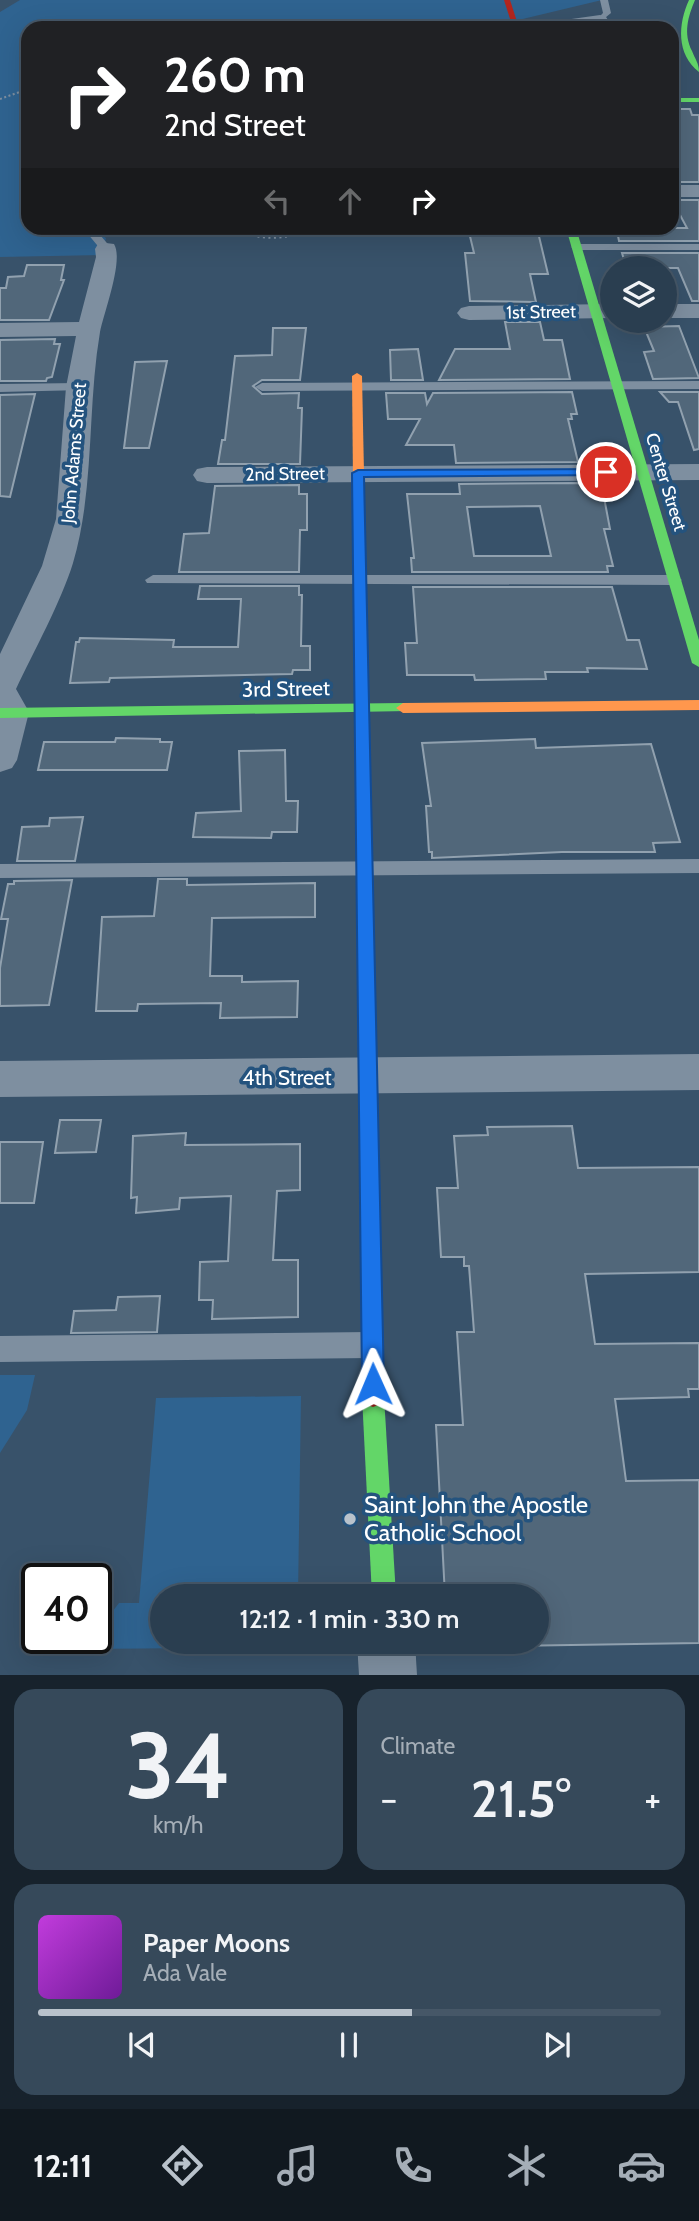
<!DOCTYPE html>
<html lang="en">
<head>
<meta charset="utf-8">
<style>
	body { margin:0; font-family:Cabin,sans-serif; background:#36495a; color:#f1f3f6; height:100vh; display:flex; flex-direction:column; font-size:26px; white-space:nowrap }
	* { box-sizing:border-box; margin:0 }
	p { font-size:23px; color:#a5aeb7 }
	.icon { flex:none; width:38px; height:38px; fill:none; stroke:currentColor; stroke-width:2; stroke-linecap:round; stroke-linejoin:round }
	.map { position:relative; height:1675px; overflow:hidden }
	.side { display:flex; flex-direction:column; gap:14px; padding:14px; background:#17222c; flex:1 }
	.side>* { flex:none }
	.banner { position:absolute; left:21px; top:21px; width:658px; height:214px; border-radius:21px; box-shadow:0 7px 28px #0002,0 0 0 2px #465767; background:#202124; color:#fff; overflow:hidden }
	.fabs { position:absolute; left:600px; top:256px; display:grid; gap:14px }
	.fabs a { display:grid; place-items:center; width:77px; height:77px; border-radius:50%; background:#2a3e50; box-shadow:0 7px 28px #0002,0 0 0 2px #465767; font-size:35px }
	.speed { position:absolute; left:21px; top:1563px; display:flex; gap:14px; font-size:35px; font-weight:700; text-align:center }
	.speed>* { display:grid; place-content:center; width:91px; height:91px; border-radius:50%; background:#2a3e50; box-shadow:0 7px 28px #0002,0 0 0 2px #465767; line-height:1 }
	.speed .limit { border:4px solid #111; border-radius:10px; background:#fff; color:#111 }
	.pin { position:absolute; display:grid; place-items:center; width:60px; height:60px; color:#fff; margin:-30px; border:4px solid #fff; border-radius:50%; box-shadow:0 2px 7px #0007 }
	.me { position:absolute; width:77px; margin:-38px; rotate:359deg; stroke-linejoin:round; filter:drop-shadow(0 0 5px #0008) }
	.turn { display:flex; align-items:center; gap:24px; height:147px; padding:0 28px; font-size:32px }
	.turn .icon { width:91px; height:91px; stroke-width:2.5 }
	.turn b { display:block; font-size:49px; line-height:60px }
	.lanes { display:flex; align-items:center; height:66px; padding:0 28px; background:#0003; justify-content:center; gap:35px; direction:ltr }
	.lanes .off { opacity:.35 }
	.big { font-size:52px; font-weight:600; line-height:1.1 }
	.side .widget { flex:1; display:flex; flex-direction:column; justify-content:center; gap:10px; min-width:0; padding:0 24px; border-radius:21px; background:#36495a }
	.side .dial { align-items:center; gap:0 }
	.dial b { font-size:91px; line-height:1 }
	.song { display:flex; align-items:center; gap:21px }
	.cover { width:84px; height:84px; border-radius:10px; background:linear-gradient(135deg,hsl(290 70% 55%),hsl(280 70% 35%)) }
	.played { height:7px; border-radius:4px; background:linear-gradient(90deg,#b9c2cb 60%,#465767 60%) }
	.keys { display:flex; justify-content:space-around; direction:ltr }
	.heat { display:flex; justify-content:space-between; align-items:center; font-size:38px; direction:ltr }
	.side .tiles { flex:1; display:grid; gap:14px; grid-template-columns:1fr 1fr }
	.widget:last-child { grid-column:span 2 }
	.trip { position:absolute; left:150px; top:1584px; width:399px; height:70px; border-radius:35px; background:#2a3e50; box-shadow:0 7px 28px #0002,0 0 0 2px #465767; font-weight:600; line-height:70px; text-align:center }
	.tabs { display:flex; height:112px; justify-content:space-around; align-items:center; background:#111920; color:#a5aeb7 }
	.tabs .icon { width:49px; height:49px }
	.tabs .on { color:#b9c2cb }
	.tabs b { font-size:32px; color:#f1f3f6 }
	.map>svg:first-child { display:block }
	.green { fill:#2f6390 }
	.building { fill:#51677a; stroke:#91a1af; stroke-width:2; fill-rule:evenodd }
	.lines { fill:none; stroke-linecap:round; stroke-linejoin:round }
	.path-far1 { stroke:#7e8fa0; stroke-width:2; stroke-dasharray:2 2.5; stroke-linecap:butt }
	.path { stroke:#7e8fa0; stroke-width:2.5; stroke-dasharray:2 3.5; stroke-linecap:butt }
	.lane { fill:#7e8fa0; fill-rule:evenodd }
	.street { fill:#7e8fa0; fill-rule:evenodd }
	.fast { fill:#63d668; fill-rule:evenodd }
	.slow { fill:#ff974d; fill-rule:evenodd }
	.jam { fill:#b3261e; fill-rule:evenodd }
	.route { fill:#1a73e8; stroke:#114b97; stroke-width:2 }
	.poi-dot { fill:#b9c2cb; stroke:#24537e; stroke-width:2.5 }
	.labels { text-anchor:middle; stroke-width:7; stroke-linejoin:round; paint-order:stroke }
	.far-street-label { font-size:18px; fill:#fff; stroke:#24537e }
	.street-label { font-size:21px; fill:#fff; stroke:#24537e }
	.near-poi-label { font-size:24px; fill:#fff; stroke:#24537e; text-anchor:start }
</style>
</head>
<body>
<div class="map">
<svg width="699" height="1675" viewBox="0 0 699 1675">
	<rect width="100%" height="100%" fill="#38526a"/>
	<!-- green -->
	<g class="green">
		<path d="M 20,0 L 602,0 L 485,28 L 28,28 L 28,228 L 88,228 L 106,238 L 102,255 L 0,257 L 0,12 Z"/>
		<path d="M 0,1375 L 35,1375 L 27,1410 L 0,1453 Z"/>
		<path d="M 301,1396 L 298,1596 L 163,1596 L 163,1642 L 297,1642 L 297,1647 L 83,1649 L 92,1638 L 96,1638 L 96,1633 L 119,1603 L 139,1603 L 156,1398 Z"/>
	</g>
	<!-- building -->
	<g class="building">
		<path d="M 672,109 L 690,109 L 692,115 L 699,115 L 699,182 L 672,182 Z"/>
		<path d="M 672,200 L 699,200 L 699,241 L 619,241 L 618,236 L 630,235 L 626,228 L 687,228 Z"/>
		<path d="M 468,228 L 537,228 L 548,274 L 530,274 L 536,302 L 470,301 L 465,253 L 474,253 Z"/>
		<path d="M 622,253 L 699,253 L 699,301 L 692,301 L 678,268 L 631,268 L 630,263 L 625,263 Z"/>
		<path d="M 27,265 L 64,265 L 61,280 L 64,280 L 49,320 L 0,320 L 0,288 L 6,288 L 8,277 L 24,276 Z"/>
		<path d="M 505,322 L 540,322 L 544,340 L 562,340 L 570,379 L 439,380 L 455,349 L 510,349 Z"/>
		<path d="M 679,326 L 699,378 L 653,379 L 644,352 L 654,351 L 644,327 Z"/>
		<path d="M 273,328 L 306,328 L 300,380 L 262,380 L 253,386 L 262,394 L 299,393 L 298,408 L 302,408 L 300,464 L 218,464 L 222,440 L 225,440 L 235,356 L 272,355 Z"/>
		<path d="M 55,339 L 54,344 L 60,344 L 52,377 L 47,378 L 46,381 L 0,381 L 0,340 Z"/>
		<path d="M 418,349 L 423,380 L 391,380 L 390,350 Z"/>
		<path d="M 167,361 L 149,448 L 124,448 L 135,362 Z"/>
		<path d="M 572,392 L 577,414 L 571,414 L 572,419 L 568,419 L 578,462 L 456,463 L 454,445 L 406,445 L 420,419 L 388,419 L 386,393 L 425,393 L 427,404 L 433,393 Z"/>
		<path d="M 660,392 L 699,392 L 699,449 L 694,450 L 678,402 L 669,402 Z"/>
		<path d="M 35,394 L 10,497 L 0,496 L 0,395 Z"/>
		<path d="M 583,483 L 585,492 L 603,492 L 610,529 L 604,529 L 613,566 L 607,566 L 608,572 L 412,572 L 411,558 L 414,558 L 407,494 L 460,494 L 459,484 ZM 540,506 L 551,556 L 474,556 L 467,507 Z"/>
		<path d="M 299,485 L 299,494 L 307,494 L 307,530 L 300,530 L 299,572 L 179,572 L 184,534 L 209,533 L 215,486 Z"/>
		<path d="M 200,586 L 299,586 L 299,595 L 302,595 L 301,646 L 310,646 L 310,670 L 293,670 L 292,674 L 110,678 L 109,682 L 70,683 L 76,642 L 79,642 L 80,638 L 174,640 L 173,647 L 238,647 L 241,599 L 198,599 Z"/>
		<path d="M 413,587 L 612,587 L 627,640 L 639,640 L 647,669 L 587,668 L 588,672 L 545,672 L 546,679 L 475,680 L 474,675 L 407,675 L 405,643 L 417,643 Z"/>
		<path d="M 116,738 L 160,739 L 160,742 L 172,742 L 167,770 L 38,770 L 44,742 L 115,742 Z"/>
		<path d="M 535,739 L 536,748 L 651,744 L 680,842 L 653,843 L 655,852 L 562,852 L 432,858 L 432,852 L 429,852 L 426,806 L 431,806 L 422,743 Z"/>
		<path d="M 285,750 L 286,801 L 298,801 L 297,832 L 272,832 L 271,838 L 193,837 L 196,813 L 241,811 L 239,751 Z"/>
		<path d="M 83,817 L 75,861 L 17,861 L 22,827 L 49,826 L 50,818 Z"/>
		<path d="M 158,879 L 187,879 L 187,885 L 315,883 L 315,917 L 212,918 L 210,976 L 242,976 L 242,982 L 298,981 L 297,1017 L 220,1018 L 221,1003 L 138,1004 L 137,1011 L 96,1011 L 102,917 L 154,916 Z"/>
		<path d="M 72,880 L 49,1005 L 0,1006 L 0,968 L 8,919 L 1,919 L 8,884 L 14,884 L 14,881 Z"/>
		<path d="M 60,1120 L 101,1120 L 96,1152 L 55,1153 Z"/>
		<path d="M 572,1126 L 578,1168 L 699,1167 L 699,1272 L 585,1274 L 595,1344 L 699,1343 L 699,1389 L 688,1389 L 689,1397 L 615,1399 L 626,1481 L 699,1480 L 699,1643 L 448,1647 L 448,1642 L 537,1642 L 537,1596 L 445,1596 L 436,1425 L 463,1425 L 457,1332 L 474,1332 L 469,1266 L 464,1266 L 464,1257 L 441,1257 L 437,1188 L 458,1188 L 454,1136 L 488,1135 L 487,1127 Z"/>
		<path d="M 186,1133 L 185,1145 L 300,1144 L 300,1190 L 277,1191 L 273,1260 L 298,1260 L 298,1317 L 212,1319 L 213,1300 L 199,1300 L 200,1262 L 228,1261 L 231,1196 L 180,1198 L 179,1209 L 136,1213 L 137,1197 L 131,1198 L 133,1136 Z"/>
		<path d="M 0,1142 L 43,1142 L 34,1203 L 0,1203 Z"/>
		<path d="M 160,1296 L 157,1332 L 71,1333 L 74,1311 L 116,1310 L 118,1297 Z"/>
	</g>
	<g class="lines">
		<!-- path-far1 -->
		<path class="path-far1" d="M 0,99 L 28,89"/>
		<!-- path -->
		<path class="path" d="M 231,229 C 262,240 283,241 313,228"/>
		<!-- lane -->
		<g class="lane">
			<path d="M 600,0 L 608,0 L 611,13 L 600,22 L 596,20 L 603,13 Z"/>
			<path d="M 28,171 L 28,192 L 23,189 L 23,174 Z"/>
			<path d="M 76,228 L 95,229 L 112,249 L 102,251 L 87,233 Z"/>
			<path d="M 699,244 L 699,250 L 577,250 L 571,247 L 577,244 Z"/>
			<path d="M 699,381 L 699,389 L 262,391 L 255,387 L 262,383 Z"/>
			<path d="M 79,383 L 84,384 L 84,390 L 0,392 L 0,384 Z"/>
			<path d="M 153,575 L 674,575 L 682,580 L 674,585 L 147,583 L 145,580 Z"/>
			<path d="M 699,859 L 699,873 L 0,878 L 0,864 Z"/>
			<path d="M 371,1332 L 380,1336 L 384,1345 L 380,1354 L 371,1358 L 0,1362 L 0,1336 Z"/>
		</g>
		<!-- street -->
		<g class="street">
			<path d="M 600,15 L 606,17 L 608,20 L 606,23 L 577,28 L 535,28 L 543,23 Z"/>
			<rect x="672" y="185" width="27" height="12"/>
			<path d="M 106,243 L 114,244 C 124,260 104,312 100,332 C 87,408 95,488 73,563 C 61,602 34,651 16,689 L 29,712 L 17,760 L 12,768 L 0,772 L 0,654 L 42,566 L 56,519 L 66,387 L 76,336 L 0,337 L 0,323 L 79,322 L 96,257 L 95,249 L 98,244 Z"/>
			<path d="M 612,304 L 612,318 L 469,320 L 461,318 L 457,313 L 461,308 L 469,306 Z"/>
			<rect x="665" y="304" width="34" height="14"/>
			<path d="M 699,464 L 699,480 L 207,483 L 197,481 L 193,475 L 197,469 L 207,467 Z"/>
			<path d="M 699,1054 L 699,1090 L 0,1097 L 0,1061 Z"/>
			<path d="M 357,1642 L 415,1642 L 417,1675 L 359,1675 Z"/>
		</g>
		<!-- fast -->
		<g class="fast">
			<path d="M 689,0 L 695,0 C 688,17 683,33 692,51 C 695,59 699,63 699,72 C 676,54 678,24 689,0 Z"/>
			<rect x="672" y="98" width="27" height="4"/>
			<path d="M 566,228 L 576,228 L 699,640 L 699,667 L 692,663 Z"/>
			<path d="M 403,703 L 410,708 L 408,711 L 0,718 L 0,708 Z"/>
			<path d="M 373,1385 L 381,1388 L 384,1396 L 396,1596 L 372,1596 L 362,1396 L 365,1388 Z"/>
		</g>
		<!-- slow -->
		<g class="slow">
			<path d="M 357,373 L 362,376 L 373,910 L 371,914 L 359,914 L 357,910 L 352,376 Z"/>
			<path d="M 699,700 L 699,710 L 403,713 L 396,708 L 403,703 Z"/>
		</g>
		<!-- jam -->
		<g class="jam">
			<path d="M 504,0 L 510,0 L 519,28 L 513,28 Z"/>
			<path d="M 365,904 L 371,906 L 373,910 L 384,1396 L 381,1404 L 373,1407 L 365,1404 L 362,1396 L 357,910 L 359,906 Z"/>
		</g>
	</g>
	<!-- route -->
	<path class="route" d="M 606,469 L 610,470 L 610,475 L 364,477 L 384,1384 L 381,1392 L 373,1395 L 365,1392 L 362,1384 L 352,473 L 358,470 Z"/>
	<!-- markers -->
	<circle class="poi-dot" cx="350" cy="1519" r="7"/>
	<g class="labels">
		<!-- far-street labels -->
		<g class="far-street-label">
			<text transform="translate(541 312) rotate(-1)" y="6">1st Street</text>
			<text transform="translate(74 453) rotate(-85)" y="6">John Adams Street</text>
			<text transform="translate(285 474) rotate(-1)" y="6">2nd Street</text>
			<text transform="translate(666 482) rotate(73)" y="6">Center Street</text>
		</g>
		<!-- street labels -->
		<g class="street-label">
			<text transform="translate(286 689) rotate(-1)" y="7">3rd Street</text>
			<text x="287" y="1085">4th Street</text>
		</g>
		<!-- near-poi labels -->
		<g class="near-poi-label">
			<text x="364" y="1513">Saint John the Apostle<tspan x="364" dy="28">Catholic School</tspan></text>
		</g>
	</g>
</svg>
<div class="fabs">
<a><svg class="icon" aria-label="layers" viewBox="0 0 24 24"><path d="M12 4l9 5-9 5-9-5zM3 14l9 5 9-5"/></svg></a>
</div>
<div class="speed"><div class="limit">40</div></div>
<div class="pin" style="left:606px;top:472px;background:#d93025"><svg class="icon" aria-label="arrive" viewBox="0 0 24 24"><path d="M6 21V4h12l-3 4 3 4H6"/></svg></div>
<svg class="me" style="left:373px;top:1384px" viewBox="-20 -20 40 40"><path d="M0-17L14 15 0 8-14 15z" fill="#1a73e8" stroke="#fff" stroke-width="4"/></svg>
<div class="trip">12:12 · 1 min · 330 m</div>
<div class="banner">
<div class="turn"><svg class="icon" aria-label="right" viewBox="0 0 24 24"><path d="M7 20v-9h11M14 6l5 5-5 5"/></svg><div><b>260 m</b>2nd Street</div></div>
<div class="lanes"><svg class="icon off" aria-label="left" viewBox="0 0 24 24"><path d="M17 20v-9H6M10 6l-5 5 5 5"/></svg><svg class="icon off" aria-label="ahead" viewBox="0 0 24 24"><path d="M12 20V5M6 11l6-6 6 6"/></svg><svg class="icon" aria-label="right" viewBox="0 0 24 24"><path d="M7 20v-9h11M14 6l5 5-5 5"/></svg></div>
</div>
</div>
<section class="side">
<div class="tiles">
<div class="widget dial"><b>34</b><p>km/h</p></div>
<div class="widget"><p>Climate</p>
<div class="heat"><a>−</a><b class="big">21.5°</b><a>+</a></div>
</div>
<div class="widget">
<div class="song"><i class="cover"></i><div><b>Paper Moons</b><p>Ada Vale</p></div></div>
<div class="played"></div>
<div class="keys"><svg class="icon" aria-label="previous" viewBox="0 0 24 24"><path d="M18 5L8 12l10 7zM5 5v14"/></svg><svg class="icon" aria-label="pause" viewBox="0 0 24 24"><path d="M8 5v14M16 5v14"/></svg><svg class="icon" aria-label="next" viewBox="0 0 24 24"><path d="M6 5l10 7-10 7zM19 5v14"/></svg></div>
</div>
</div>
</section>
<nav class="tabs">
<b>12:11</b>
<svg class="icon on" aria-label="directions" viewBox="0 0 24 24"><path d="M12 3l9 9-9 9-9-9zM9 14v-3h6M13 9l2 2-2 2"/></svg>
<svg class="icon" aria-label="music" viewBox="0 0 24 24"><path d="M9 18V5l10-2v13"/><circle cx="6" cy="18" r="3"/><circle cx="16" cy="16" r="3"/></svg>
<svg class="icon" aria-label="phone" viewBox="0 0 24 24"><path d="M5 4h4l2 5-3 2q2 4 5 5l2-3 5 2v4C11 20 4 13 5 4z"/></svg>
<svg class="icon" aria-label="climate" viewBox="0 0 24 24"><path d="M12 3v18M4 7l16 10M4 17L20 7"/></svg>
<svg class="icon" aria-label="car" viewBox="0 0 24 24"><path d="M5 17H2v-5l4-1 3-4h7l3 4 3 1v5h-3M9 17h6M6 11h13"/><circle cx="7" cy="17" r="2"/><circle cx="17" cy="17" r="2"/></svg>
</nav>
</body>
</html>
